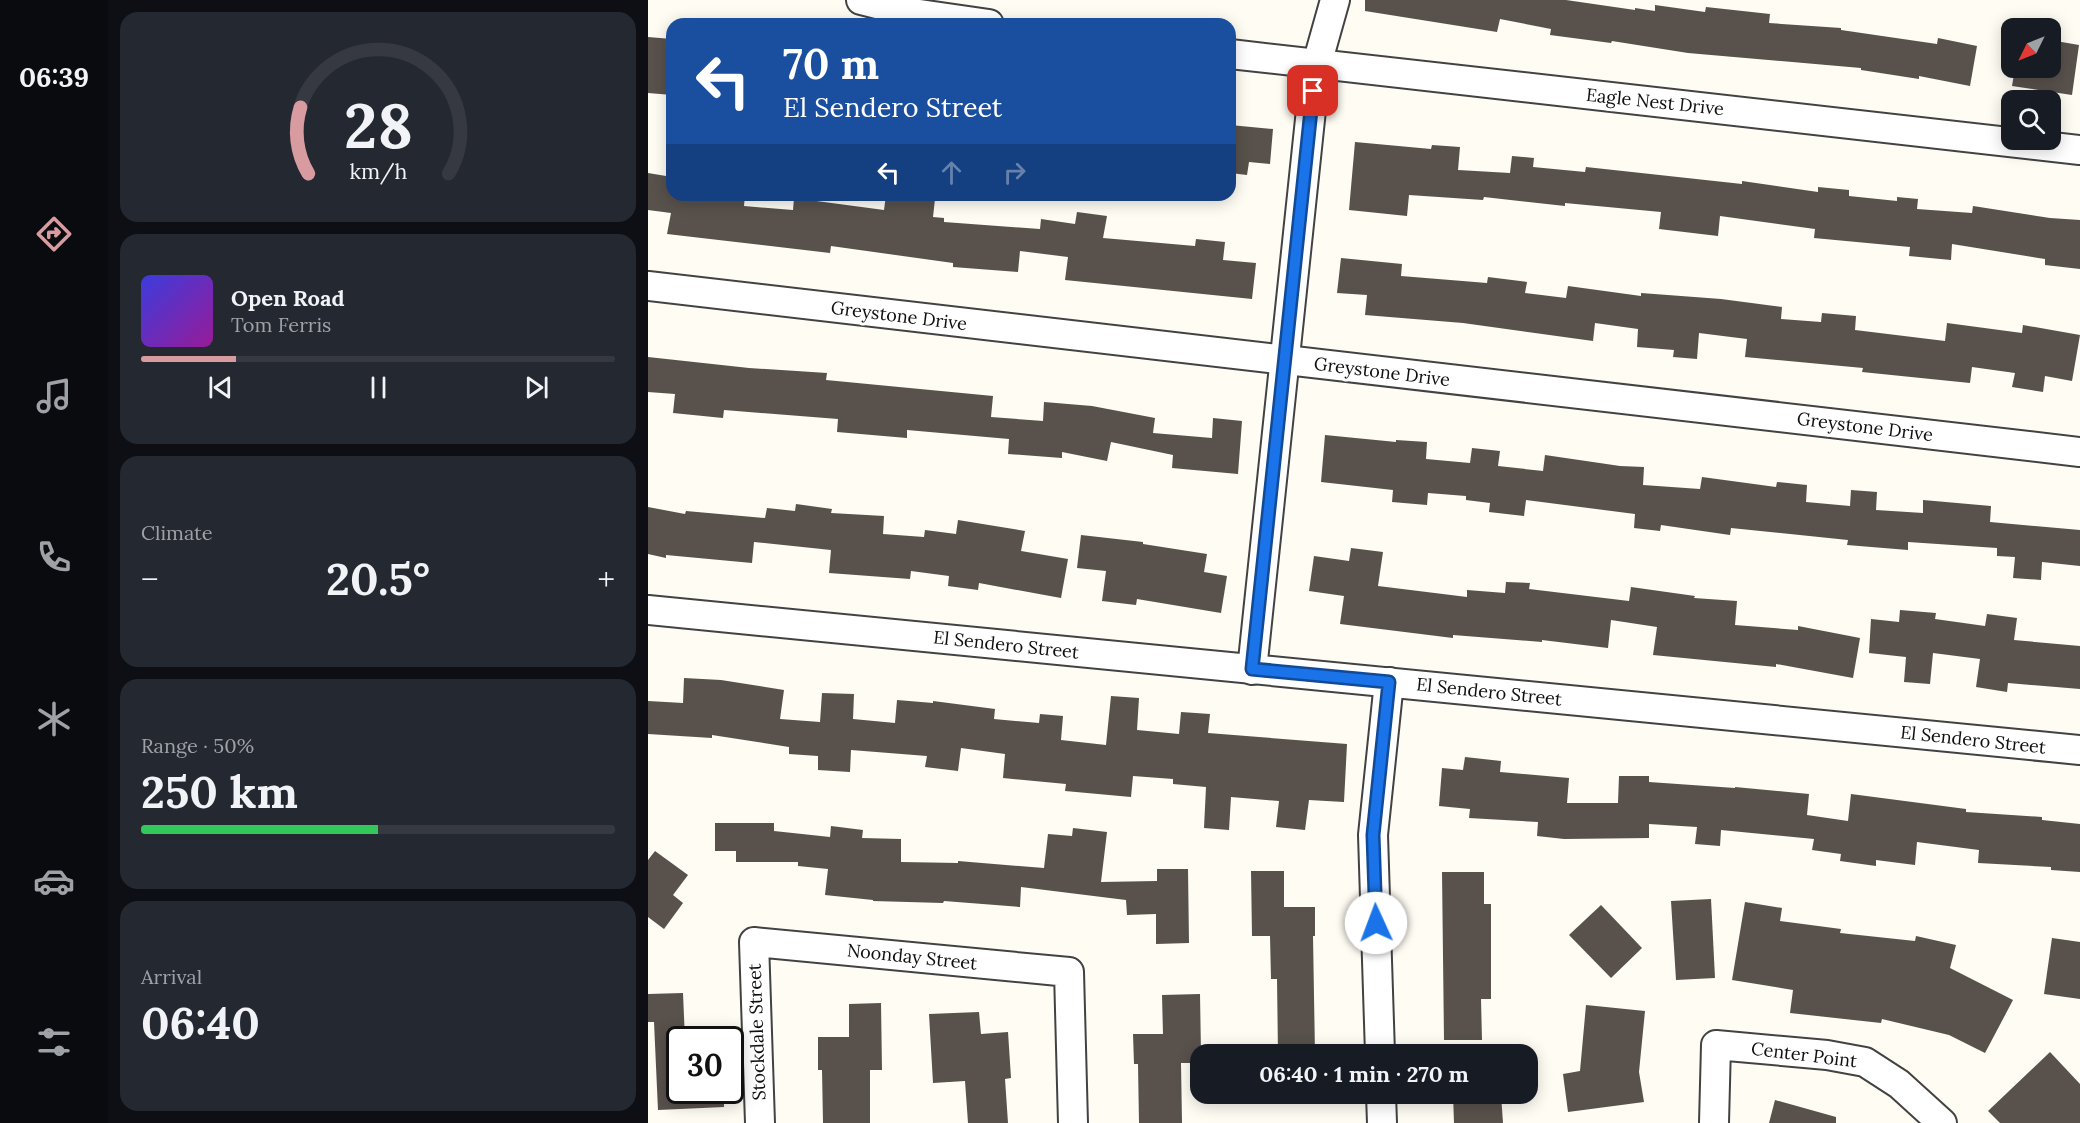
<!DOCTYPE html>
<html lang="en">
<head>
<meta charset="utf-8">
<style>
	body { margin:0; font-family:Lora,serif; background:#242831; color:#f1f3f6; height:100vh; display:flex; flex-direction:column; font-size:22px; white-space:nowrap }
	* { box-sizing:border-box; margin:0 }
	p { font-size:20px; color:#9ea1a6 }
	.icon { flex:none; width:33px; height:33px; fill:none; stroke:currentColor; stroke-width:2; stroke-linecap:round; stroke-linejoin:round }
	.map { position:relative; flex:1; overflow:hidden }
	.panel { display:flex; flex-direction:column; gap:12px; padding:12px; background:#0d0f14; width:540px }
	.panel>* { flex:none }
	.guide { position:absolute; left:18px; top:18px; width:570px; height:183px; border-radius:18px; box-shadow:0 3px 15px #0003; background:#1a4fa0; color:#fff; overflow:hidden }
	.needle { width:39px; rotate:227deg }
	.buttons { position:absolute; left:1353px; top:18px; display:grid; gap:12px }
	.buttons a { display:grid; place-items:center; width:60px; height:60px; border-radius:12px; background:#171b24; box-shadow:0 3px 15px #0003; font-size:30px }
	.speed { position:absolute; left:18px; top:1026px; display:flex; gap:12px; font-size:30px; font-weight:700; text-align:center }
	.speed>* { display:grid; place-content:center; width:78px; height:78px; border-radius:50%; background:#171b24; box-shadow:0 3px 15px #0003; line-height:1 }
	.speed .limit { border:3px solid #111; border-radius:9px; background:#fff; color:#111 }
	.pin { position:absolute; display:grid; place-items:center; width:51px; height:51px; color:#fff; margin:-26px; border-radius:12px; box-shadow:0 3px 9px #0006 }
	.me { position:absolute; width:66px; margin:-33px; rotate:358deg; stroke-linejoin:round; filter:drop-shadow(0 0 4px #0008) }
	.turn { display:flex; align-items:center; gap:21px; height:126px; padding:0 18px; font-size:27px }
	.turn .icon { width:78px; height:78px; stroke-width:2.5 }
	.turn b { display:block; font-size:42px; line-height:51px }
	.lanes { display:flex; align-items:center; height:57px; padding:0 18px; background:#0003; justify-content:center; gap:30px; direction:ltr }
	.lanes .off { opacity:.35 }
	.big { font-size:45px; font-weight:700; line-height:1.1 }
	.panel .widget { flex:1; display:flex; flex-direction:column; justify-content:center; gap:9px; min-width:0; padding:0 21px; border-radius:18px; background:#242831 }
	.panel .dial { align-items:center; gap:0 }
	.dial svg { height:156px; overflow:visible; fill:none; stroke:#363941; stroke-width:7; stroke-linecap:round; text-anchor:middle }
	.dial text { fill:#f1f3f6; stroke:none }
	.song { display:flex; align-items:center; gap:18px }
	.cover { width:72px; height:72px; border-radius:9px; background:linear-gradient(135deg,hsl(240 70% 55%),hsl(300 70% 35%)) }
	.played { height:6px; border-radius:3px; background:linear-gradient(90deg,#d79ba0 20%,#363941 20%) }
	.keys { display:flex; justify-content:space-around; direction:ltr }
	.heat { display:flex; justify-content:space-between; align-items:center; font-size:33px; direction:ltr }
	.charge { height:9px; border-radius:4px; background:linear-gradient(90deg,#34c759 50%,#363941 0) }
	.trip { position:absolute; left:542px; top:1044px; width:348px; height:60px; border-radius:18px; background:#171b24; box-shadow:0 3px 15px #0003; font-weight:700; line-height:60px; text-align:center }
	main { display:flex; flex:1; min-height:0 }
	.tab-bar { display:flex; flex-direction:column; width:108px; justify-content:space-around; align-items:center; background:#090b0e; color:#9ea1a6 }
	.tab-bar .icon { width:42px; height:42px }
	.tab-bar .selected { color:#d79ba0 }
	.tab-bar b { font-size:27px; color:#f1f3f6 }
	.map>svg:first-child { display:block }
	.building { fill:#58514c }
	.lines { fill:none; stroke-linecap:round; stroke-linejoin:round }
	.street-casing { stroke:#424242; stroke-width:32 }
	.street { stroke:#fff; stroke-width:28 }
	.route-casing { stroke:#114b97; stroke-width:15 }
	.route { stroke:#1a73e8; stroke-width:10 }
	.labels { text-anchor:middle; stroke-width:6; stroke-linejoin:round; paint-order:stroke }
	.street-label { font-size:18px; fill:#0f0f0f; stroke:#fff }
</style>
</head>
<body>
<main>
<nav class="tab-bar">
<b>06:39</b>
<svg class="icon selected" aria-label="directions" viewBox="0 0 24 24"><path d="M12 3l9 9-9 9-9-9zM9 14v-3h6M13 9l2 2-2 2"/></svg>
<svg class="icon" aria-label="music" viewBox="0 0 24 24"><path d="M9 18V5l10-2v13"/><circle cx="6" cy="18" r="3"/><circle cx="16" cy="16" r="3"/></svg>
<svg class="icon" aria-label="phone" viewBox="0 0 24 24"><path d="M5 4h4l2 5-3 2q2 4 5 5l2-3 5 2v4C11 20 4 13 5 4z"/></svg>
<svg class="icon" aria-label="climate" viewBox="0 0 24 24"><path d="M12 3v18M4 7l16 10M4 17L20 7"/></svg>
<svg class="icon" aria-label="car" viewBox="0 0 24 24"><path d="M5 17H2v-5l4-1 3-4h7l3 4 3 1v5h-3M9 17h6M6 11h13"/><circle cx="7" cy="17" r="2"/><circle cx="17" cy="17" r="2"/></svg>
<svg class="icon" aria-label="filters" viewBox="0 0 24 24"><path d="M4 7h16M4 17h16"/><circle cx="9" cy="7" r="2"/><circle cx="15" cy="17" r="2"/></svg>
</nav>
<section class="panel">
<div class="widget dial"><svg viewBox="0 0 100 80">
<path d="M14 69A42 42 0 1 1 86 69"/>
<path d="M14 69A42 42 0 0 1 10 35" stroke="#d79ba0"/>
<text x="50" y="56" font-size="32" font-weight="700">28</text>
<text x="50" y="72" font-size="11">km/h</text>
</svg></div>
<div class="widget">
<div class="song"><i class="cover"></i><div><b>Open Road</b><p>Tom Ferris</p></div></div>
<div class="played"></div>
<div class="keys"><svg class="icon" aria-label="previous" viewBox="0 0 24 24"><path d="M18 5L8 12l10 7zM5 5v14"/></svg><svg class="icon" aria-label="pause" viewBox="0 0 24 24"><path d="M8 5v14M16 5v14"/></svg><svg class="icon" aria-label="next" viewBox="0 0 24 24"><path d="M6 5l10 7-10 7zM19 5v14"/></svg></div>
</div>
<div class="widget"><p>Climate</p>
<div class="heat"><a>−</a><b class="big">20.5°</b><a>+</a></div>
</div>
<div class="widget"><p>Range · 50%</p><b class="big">250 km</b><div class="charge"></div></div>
<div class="widget"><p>Arrival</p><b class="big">06:40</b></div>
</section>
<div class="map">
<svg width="1432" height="1123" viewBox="0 0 1432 1123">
	<rect width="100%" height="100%" fill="#fefcf3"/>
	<!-- building -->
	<g class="building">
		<path d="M 717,0 L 918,0 L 987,10 L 987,8 L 1007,11 L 1007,5 L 1057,12 L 1058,7 L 1122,14 L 1121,23 L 1193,28 L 1193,30 L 1289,44 L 1290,38 L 1329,46 L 1322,86 L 1271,76 L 1271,79 L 1213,70 L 1213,68 L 1040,53 L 964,41 L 963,43 L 902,35 L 903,29 L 852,19 L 849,32 L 717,11 Z"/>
		<path d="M 0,37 L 24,39 L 24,95 L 0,93 Z"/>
		<path d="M 1402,40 L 1431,45 L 1424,95 L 1364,86 L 1367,68 L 1402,68 Z"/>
		<path d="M 582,125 L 625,129 L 622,164 L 601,162 L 599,175 L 582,173 Z"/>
		<path d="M 707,142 L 783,149 L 784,145 L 812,147 L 810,170 L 862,173 L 864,156 L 886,158 L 885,167 L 937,172 L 938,167 L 1094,184 L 1094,181 L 1170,192 L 1170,187 L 1201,190 L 1201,196 L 1249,201 L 1249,197 L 1270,199 L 1269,209 L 1324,213 L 1325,206 L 1402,218 L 1432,220 L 1432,269 L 1397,265 L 1397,259 L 1304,244 L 1303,260 L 1261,256 L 1262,247 L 1166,238 L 1167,229 L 1072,216 L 1070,236 L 1011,229 L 1013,212 L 917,203 L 917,206 L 836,197 L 835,200 L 761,195 L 759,216 L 701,210 Z"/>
		<path d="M 0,173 L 24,177 L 24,195 L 97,195 L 96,206 L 145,210 L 146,198 L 236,210 L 238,195 L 257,195 L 287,199 L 285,217 L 296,218 L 296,222 L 392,229 L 393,219 L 427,224 L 429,212 L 459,216 L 455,238 L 547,246 L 548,239 L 577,242 L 575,260 L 608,263 L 604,299 L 417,280 L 420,257 L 372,251 L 370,272 L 305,267 L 305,263 L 183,246 L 182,253 L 19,234 L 23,213 L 0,210 Z"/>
		<path d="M 693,258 L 754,264 L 753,276 L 839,283 L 840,277 L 879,282 L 877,293 L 918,298 L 920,286 L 993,296 L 993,293 L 1073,299 L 1134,307 L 1133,319 L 1173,322 L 1174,313 L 1208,316 L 1207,330 L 1297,341 L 1299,323 L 1374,333 L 1375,325 L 1432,335 L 1424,381 L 1397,376 L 1395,392 L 1364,387 L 1367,373 L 1324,367 L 1322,383 L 1214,372 L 1215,368 L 1097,357 L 1099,339 L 1051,333 L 1049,359 L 1025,357 L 1026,350 L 989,347 L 990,329 L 947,323 L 945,341 L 815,323 L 717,315 L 719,295 L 689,293 Z"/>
		<path d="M 0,357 L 101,368 L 179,373 L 178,380 L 345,396 L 343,417 L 395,421 L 396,402 L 444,406 L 507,418 L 505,433 L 564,438 L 565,418 L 594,421 L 590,474 L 524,468 L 525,455 L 463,442 L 459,461 L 414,452 L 414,458 L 360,454 L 361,439 L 259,430 L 259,438 L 189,432 L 190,419 L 76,410 L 75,418 L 25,413 L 27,394 L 0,392 Z"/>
		<path d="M 677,435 L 748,442 L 748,440 L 779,442 L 778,459 L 822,463 L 824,448 L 852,451 L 850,466 L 895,471 L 897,455 L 972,466 L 996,467 L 995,485 L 1052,489 L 1054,477 L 1128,487 L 1129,482 L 1159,485 L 1158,502 L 1202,506 L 1203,490 L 1229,492 L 1228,510 L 1275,513 L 1275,500 L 1343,506 L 1342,522 L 1432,530 L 1432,566 L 1394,562 L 1393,580 L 1365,578 L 1367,557 L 1349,556 L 1349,548 L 1260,542 L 1260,550 L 1199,545 L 1200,540 L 1083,528 L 1082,535 L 1013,525 L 1012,531 L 986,528 L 987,514 L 878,500 L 876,516 L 841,512 L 842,503 L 818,500 L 818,496 L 780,493 L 779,505 L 744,502 L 745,490 L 673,482 Z"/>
		<path d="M 148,504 L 184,509 L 183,513 L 236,516 L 235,534 L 276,537 L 277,530 L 308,534 L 310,520 L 377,531 L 373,551 L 420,559 L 413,598 L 331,583 L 330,590 L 300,586 L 301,576 L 263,571 L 262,579 L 181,573 L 183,550 L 106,542 L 104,563 L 18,555 L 18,558 L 0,554 L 0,507 L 37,514 L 38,511 L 117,518 L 119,508 L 147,511 Z"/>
		<path d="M 433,535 L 495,542 L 495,544 L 559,554 L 556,572 L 579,576 L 573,613 L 489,599 L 488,605 L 454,601 L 458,571 L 429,568 Z"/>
		<path d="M 703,548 L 735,552 L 730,586 L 819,597 L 819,590 L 857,593 L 858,582 L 882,583 L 881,589 L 981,601 L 983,587 L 1047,596 L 1046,598 L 1089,601 L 1087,625 L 1150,630 L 1150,626 L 1212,638 L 1205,678 L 1128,664 L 1128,667 L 1005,655 L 1009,627 L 963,620 L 960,648 L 894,640 L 894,642 L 805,635 L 805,638 L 692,624 L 696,596 L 661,591 L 666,556 L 701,561 Z"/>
		<path d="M 1252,610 L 1288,613 L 1287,619 L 1337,626 L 1339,614 L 1369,618 L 1366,640 L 1432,646 L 1432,689 L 1360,683 L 1359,692 L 1328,687 L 1332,659 L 1285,653 L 1282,684 L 1256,682 L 1258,657 L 1221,653 L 1223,619 L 1251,622 Z"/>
		<path d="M 36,678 L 73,680 L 136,690 L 132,719 L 172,722 L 174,693 L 206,694 L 205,719 L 247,723 L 249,700 L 285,703 L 285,701 L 347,709 L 346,719 L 391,723 L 392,714 L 415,716 L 413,740 L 458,745 L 463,696 L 491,698 L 489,730 L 531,734 L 533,712 L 562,714 L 560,733 L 699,744 L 696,802 L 661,800 L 657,830 L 628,827 L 631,801 L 583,797 L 581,830 L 556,828 L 558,787 L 525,784 L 525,779 L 485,776 L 483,797 L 417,791 L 418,784 L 355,778 L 357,754 L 313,748 L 310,771 L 277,767 L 279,756 L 203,750 L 202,772 L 170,770 L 170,756 L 141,754 L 141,747 L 64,735 L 64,738 L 0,734 L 0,701 L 35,703 Z"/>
		<path d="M 817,757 L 853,761 L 852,772 L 921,778 L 919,803 L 970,803 L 971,776 L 1001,776 L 1001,782 L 1087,788 L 1087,787 L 1161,794 L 1159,815 L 1200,821 L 1203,794 L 1318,809 L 1318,812 L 1394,817 L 1394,820 L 1432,824 L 1432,872 L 1403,870 L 1403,867 L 1330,863 L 1331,850 L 1269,842 L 1267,865 L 1228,860 L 1228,866 L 1192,861 L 1193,854 L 1164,850 L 1166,839 L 1073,830 L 1072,846 L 1047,844 L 1049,827 L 1001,824 L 1001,838 L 916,839 L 889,836 L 890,822 L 821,818 L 822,809 L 791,806 L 794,768 L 815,770 Z"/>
		<path d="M 67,823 L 126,823 L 126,831 L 182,837 L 183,826 L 215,830 L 214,838 L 253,839 L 253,862 L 310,863 L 310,861 L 396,868 L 400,834 L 424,836 L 425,828 L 459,832 L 453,882 L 509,881 L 509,869 L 540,869 L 541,943 L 508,944 L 508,914 L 479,915 L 478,900 L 373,887 L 372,907 L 296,901 L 295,903 L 225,901 L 225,900 L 177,895 L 180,869 L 150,866 L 150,862 L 88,862 L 88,851 L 67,851 Z"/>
		<path d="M 7,851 L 40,875 L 25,895 L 35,903 L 16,929 L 0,917 L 0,860 Z"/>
		<path d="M 603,871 L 636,871 L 636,907 L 667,907 L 667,936 L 665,936 L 667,1054 L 630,1054 L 629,979 L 623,979 L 622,936 L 604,936 Z"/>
		<path d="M 794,872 L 836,872 L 836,904 L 843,904 L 843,999 L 833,999 L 834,1040 L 796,1040 Z"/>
		<path d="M 1063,899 L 1067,978 L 1028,980 L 1023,901 Z"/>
		<path d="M 1097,902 L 1134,908 L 1132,921 L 1193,929 L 1192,933 L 1267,941 L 1268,936 L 1308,945 L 1302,968 L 1365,1000 L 1337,1053 L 1301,1035 L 1234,1019 L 1233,1023 L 1142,1013 L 1145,990 L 1084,980 Z"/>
		<path d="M 953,905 L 994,948 L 963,978 L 921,935 Z"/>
		<path d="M 1404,938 L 1432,942 L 1432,999 L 1396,994 Z"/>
		<path d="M 35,993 L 37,1040 L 32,1040 L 32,1090 L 76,1090 L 76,1107 L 10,1110 L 6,1022 L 0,1022 L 0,994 Z"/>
		<path d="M 552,994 L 553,1054 L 552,1063 L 533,1063 L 534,1123 L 491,1123 L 490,1064 L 486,1064 L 485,1034 L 515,1034 L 514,995 Z"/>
		<path d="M 233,1003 L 234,1070 L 222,1070 L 222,1123 L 175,1123 L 174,1070 L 170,1070 L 170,1037 L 201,1037 L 201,1004 Z"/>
		<path d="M 938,1005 L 997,1011 L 991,1072 L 996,1102 L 920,1112 L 915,1074 L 932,1071 Z"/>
		<path d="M 331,1012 L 333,1034 L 360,1032 L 363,1078 L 357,1079 L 360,1123 L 320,1123 L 317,1081 L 285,1083 L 281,1014 Z"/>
		<path d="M 1402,1052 L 1432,1084 L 1432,1123 L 1352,1123 L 1340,1111 Z"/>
		<path d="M 805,1094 L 853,1094 L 855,1123 L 806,1123 Z"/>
		<path d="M 1127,1100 L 1188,1117 L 1188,1123 L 1121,1123 Z"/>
	</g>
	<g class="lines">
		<!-- street casing -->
		<g class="street-casing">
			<g id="street">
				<path d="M 213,0 L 264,13 L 341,24"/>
				<path d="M 582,54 L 1432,150"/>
				<path d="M 0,286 L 1432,452"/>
				<path d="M 0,610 L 1432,750"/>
				<path d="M 604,670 L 665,91 L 669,64 L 687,0"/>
				<path d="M 732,1054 L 725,835 L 741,682"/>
				<path d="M 733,1094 L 734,1123"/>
				<path d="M 112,1123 L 106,942 L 421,972 L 425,1123"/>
				<path d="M 1066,1123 L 1068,1045 L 1179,1055 L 1217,1062 L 1251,1084 L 1294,1123"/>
			</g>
		</g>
		<!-- street -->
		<use href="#street" class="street"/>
	</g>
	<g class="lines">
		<!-- route casing -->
		<g class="route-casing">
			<path id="route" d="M 665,91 L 604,669 L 741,682 L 725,835 L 728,923"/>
		</g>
		<!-- route -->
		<use href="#route" class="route"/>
	</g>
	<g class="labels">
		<!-- street labels -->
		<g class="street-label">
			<text transform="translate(1007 102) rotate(6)" y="6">Eagle Nest Drive</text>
			<text transform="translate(251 316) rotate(7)" y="6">Greystone Drive</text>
			<text transform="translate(734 372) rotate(7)" y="6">Greystone Drive</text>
			<text transform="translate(1217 427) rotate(7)" y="6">Greystone Drive</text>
			<text transform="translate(358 645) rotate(6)" y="6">El Sendero Street</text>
			<text transform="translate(841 692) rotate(6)" y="6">El Sendero Street</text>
			<text transform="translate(1325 740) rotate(6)" y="6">El Sendero Street</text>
			<text transform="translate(264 957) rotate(6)" y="6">Noonday Street</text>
			<text transform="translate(109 1032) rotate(-92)" y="6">Stockdale Street</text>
			<text transform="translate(1156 1055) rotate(7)" y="6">Center Point</text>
		</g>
	</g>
</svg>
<div class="buttons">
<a><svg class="needle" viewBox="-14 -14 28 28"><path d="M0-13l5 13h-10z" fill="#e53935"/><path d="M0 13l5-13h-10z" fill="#9ea1a6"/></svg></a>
<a><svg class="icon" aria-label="search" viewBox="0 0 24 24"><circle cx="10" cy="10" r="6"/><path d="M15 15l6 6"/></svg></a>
</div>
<div class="speed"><div class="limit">30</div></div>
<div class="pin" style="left:665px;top:91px;background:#d93025"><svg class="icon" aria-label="arrive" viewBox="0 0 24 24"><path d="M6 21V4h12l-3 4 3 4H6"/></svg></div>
<svg class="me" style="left:728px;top:923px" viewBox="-20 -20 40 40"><circle r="19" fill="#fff"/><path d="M0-13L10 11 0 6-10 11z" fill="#1a73e8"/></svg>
<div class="trip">06:40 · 1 min · 270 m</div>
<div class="guide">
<div class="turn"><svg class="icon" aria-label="left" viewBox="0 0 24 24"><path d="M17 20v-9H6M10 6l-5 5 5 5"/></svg><div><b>70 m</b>El Sendero Street</div></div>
<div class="lanes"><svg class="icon" aria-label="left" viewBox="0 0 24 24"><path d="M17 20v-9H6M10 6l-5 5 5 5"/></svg><svg class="icon off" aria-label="ahead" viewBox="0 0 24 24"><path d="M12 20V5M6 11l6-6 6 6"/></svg><svg class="icon off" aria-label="right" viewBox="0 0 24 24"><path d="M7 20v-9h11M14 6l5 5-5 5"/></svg></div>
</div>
</div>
</main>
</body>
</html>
